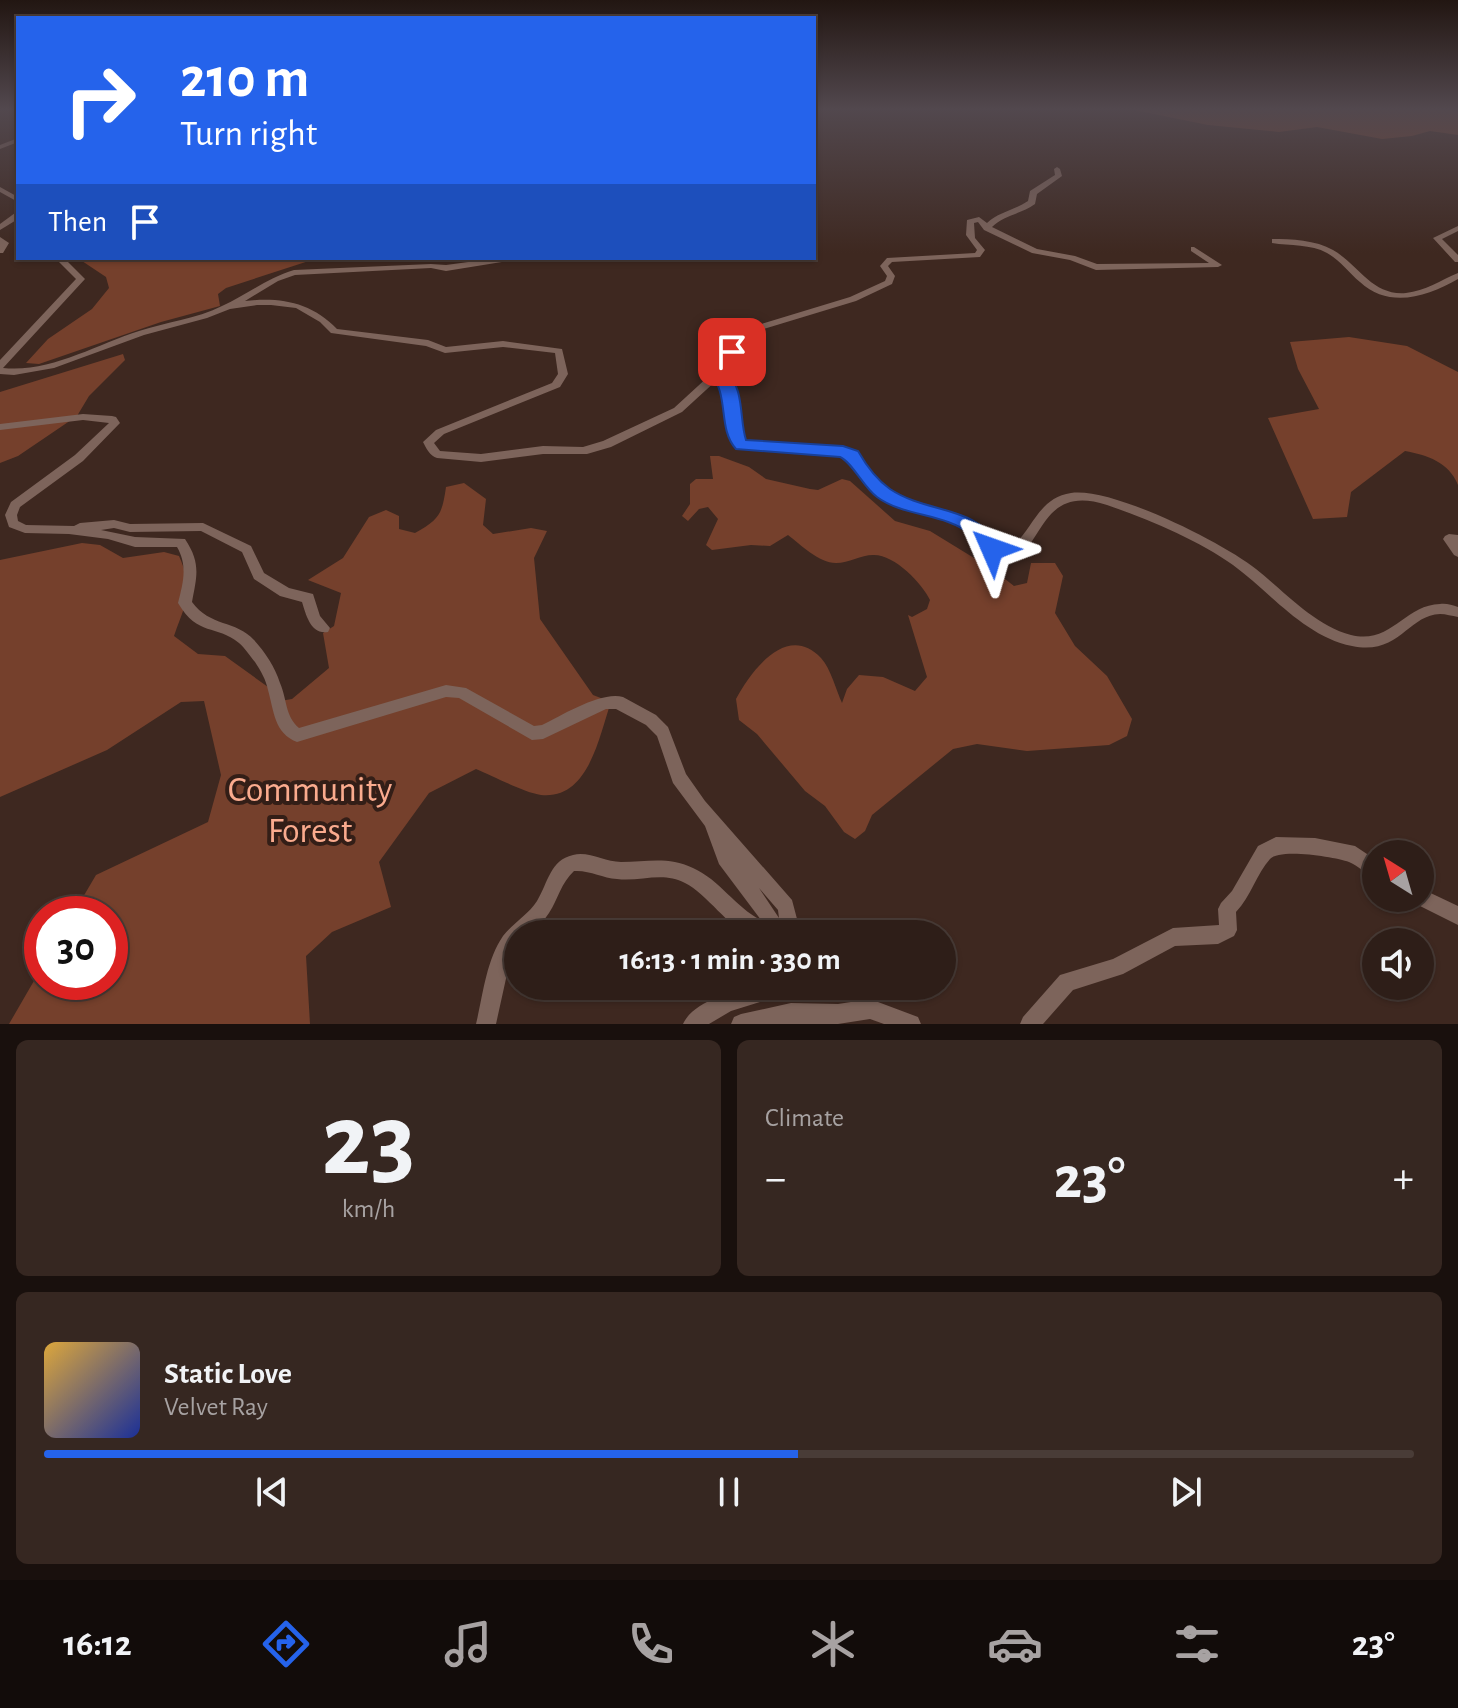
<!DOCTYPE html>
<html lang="en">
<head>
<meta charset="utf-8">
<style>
	body { margin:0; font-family:"Alegreya Sans",sans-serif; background:#362721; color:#f1f3f6; height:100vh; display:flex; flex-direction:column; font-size:30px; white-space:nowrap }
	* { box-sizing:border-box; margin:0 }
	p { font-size:26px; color:#a7a2a2 }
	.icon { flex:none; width:44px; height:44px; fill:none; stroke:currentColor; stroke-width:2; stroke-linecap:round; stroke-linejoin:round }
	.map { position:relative; height:1024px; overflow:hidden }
	.panel { display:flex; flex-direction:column; gap:16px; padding:16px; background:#19100d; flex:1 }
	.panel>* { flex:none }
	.guide { position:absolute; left:16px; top:16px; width:800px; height:244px; border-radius:0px; box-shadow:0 2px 6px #0004,0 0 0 2px #493c37; background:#2563eb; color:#fff; overflow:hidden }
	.needle { width:52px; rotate:323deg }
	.tools { position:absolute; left:1362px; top:840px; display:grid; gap:16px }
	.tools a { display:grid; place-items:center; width:72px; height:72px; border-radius:50%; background:#2e1e18; box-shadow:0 2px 6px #0004,0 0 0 2px #493c37; font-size:40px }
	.speed { position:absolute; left:24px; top:896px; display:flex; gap:16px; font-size:40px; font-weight:700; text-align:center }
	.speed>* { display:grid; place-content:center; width:104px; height:104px; border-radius:50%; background:#2e1e18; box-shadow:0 2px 6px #0004,0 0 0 2px #493c37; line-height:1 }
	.speed .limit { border:12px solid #d22; background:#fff; color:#111 }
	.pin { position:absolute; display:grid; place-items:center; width:68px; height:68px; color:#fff; margin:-34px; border-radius:16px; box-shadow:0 4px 12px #0006 }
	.me { position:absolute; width:88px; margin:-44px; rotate:313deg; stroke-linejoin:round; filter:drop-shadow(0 0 6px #0008) }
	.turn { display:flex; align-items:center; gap:28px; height:168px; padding:0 32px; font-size:36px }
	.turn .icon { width:104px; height:104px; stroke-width:2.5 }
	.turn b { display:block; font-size:56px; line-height:68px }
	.then { display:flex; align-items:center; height:76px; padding:0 32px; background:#0003; gap:16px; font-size:30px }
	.big { font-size:60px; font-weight:700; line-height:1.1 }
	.panel .tile { flex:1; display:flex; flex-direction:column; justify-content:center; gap:12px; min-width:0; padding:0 28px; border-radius:12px; background:#362721 }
	.panel .dial { align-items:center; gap:0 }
	.dial b { font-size:104px; line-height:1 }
	.song { display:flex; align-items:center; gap:24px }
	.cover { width:96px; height:96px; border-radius:12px; background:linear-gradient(135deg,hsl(40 70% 55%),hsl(230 70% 35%)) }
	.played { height:8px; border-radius:4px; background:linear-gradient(90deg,#2563eb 55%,#493c37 55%) }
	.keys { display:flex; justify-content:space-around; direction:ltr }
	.heat { display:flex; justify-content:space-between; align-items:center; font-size:44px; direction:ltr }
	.panel .tiles { flex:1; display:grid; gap:16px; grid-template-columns:1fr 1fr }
	.tile:last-child { grid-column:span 2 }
	.trip { position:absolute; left:504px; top:920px; width:452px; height:80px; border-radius:40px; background:#2e1e18; box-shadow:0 2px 6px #0004,0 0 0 2px #493c37; font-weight:700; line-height:80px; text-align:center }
	.tabs { display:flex; height:128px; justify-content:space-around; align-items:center; background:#120c0a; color:#a7a2a2 }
	.tabs .icon { width:56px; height:56px }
	.tabs .selected { color:#2563eb }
	.tabs b { font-size:36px; color:#f1f3f6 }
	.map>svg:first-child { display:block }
	.green { fill:#75402c }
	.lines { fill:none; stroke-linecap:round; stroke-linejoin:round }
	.minor { fill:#7d645b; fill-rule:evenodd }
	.route { fill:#2563eb; stroke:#184099; stroke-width:2 }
	.labels { text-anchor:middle; stroke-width:8; stroke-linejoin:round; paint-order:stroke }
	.near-park-label { font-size:36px; fill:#faab8e; stroke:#331e17 }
</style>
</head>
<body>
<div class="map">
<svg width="1458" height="1024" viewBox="0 0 1458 1024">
	<rect width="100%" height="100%" fill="#3e2820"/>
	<!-- green -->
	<g class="green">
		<path d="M 1134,110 L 1451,110 L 1458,112 L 1458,135 L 1430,131 L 1412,136 L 1382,139 L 1317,127 L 1279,132 L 1208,125 Z"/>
		<path d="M 84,258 L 318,258 L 226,288 L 218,294 L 220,306 L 161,322 L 39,364 L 26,363 L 48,339 L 92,309 L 109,288 L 106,277 L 82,261 Z"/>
		<path d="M 1349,337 L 1407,346 L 1458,372 L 1458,485 C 1449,462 1427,455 1405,451 L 1351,492 L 1347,517 L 1313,519 L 1268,418 L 1319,409 L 1298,369 L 1290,342 Z"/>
		<path d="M 123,354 L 125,360 L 89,396 L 77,416 L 18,456 L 0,463 L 0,392 Z"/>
		<path d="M 710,456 L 719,456 L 749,467 L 766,479 L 810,489 L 818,490 L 842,479 L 850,481 L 895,521 L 930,531 L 992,569 L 1014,586 L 1027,583 L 1031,563 L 1055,563 L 1063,576 L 1055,613 L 1075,646 L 1107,676 L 1132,719 L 1127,736 L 1109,745 L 1027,751 L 977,744 L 953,749 L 872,815 L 865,831 L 855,839 L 844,832 L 825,806 L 805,791 L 757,734 L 739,720 L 736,699 C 751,671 787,622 821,658 C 831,669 836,690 842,703 L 847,689 L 859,675 L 883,677 L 915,691 L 927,677 L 908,615 L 912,617 L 927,609 L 930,600 C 922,583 894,554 873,555 C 861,555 849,563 836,563 C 819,563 801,545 788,535 L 770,546 L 751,545 L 712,550 L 706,545 L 718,519 L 708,507 L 699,509 L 688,521 L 682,516 L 690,504 L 690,484 L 696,479 L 713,479 Z"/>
		<path d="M 464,483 L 486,499 L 483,525 L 493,534 L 531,528 L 547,531 L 534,558 L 540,619 L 593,695 L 611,702 C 599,736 589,800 541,795 C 523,792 493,776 476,769 L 429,793 L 379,862 L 391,907 L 332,932 L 306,956 L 310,1024 L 9,1024 L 42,967 L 42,982 L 110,982 L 110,914 L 73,914 L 96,875 L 208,822 L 221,775 L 204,701 L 181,702 L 107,750 L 0,797 L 0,560 L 82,543 L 100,545 L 123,558 L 164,552 L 179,556 C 195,592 186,601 174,636 L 198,654 L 225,656 L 268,687 L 274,702 L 292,699 L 329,668 L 323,633 L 334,626 L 341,593 L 308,580 L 343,558 L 369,517 L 386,510 L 399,516 L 399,529 L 415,533 C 440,519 442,514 446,487 Z"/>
	</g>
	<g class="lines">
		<!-- minor -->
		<g class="minor">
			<path d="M 18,138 L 18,142 L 0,149 L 0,145 Z"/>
			<path d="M 1057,167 L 1060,169 L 1062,176 L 1037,194 L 1035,204 C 1021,214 1004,215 992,227 L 1037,249 L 1075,256 L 1097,264 L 1209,263 L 1191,251 L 1191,247 L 1194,247 L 1222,265 L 1218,267 L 1096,270 L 1070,260 L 1032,253 L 984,230 L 978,222 L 974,223 L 975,238 L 985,250 L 980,257 L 892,262 L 888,266 L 895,276 L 892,284 L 856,301 L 754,332 L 723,372 C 742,394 731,419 745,442 L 847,448 C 866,460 873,482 892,493 C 916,507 945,507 970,520 C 984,527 990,541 1003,549 C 1030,544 1033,498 1071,493 C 1112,487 1222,542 1256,569 C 1285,592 1314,625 1351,635 C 1391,645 1404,605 1440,604 C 1446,603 1452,605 1458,607 L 1458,617 C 1452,616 1446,614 1440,614 C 1408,615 1399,656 1352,646 C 1304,636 1271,593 1233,565 C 1198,540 1148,519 1107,505 C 1035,481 1045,559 1005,558 C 986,558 977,535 962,527 C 937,513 906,513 882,498 C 865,487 858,466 841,454 L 738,448 C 723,425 731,401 718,379 L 682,412 L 611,447 L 587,454 L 543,454 L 481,462 L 437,458 C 430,456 426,448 423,442 L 436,430 L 552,383 L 558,374 L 555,353 L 503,347 L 445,353 L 426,346 L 331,333 L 320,322 L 296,308 L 271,305 L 257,305 L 230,309 L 207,318 L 144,335 L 54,368 L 14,375 L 0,374 L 0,360 L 76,279 L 55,258 L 64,258 L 85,279 L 3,368 C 50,373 95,345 139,331 C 166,322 196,319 222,306 C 247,295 267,278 294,270 L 431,264 L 446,265 L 498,258 L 567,258 L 563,260 L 508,261 L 446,271 L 431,268 L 295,275 L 278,281 L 245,301 C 280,297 311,302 337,329 L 428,340 L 446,347 L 503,341 L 562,349 L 568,374 L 560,387 L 444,434 L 434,443 L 440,451 L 481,454 L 543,446 L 583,447 L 603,441 L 674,408 L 710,375 L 748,328 L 850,297 L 885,281 L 887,276 L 880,266 L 887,258 L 975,253 L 977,250 L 966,235 L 967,220 L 979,217 L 987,223 C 999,212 1015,210 1028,201 L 1030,191 L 1055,175 L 1054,169 Z"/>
			<path d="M 0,187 L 18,197 L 18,202 L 0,192 Z"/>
			<path d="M 15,213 L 18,213 L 18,219 L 0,230 L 0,224 Z"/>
			<path d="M 1458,226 L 1458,231 L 1442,239 L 1458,255 L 1458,262 L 1455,262 L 1433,238 Z"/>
			<path d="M 0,237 L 9,243 L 3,253 L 0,253 Z"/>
			<path d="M 1272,239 C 1291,239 1316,240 1333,250 C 1359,265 1372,296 1406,293 C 1425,291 1441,280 1458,273 L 1458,279 C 1427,297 1389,309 1360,282 C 1349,273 1340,260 1327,253 C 1311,244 1290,246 1272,243 Z"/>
			<path d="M 83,414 L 112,416 L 116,417 L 120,423 L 83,461 L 20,507 L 17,515 L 18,521 L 26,525 L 74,526 L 80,523 L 114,520 L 130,524 L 203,523 L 251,546 L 264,573 L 289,588 L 313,594 L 320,616 L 330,628 L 328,632 C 311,635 306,615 302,602 L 280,596 L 254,579 L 242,552 L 201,531 L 130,532 L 114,528 L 101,530 L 135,537 L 185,539 C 201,563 197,576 192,602 C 210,627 236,620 254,640 C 265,652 275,667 280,683 C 287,699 285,716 299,728 L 446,685 L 466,688 L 534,726 L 542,725 C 563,715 601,691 623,697 L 656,715 L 668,727 L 686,774 L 705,801 L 792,900 L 801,934 L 783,934 L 780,919 L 774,934 C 766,934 756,936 749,934 C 729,928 707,894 685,883 C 663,871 640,882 617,879 C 602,878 590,870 574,871 C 561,883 558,899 549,913 C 544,921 537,928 530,934 L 518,934 L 518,947 L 509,965 L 496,1024 L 476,1024 C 483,995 486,961 503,936 C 513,923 528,915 537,901 C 548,883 550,860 573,855 C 589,851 605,862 621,862 C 647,862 668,856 693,868 C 720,880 735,907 761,920 L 719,864 L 705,826 L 673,783 L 657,736 L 646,725 L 616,709 L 606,709 L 543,739 L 532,740 L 459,698 L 446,697 L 297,742 C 274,733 274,711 268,690 C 266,680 261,671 255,662 C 250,656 245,648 239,643 C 216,624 198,637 178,603 C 183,583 188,566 177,547 L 135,547 L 108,539 L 69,534 L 25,533 L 9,527 L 5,515 L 11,502 L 75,455 L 109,423 L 83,420 L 0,430 L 0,424 ZM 759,888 L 778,910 L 779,918 Z"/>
			<path d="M 1449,534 L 1458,535 L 1458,557 L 1454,555 L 1443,539 L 1445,536 Z"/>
			<path d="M 1276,837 L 1315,838 L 1355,846 L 1376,860 L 1376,879 C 1366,875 1359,866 1349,862 C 1335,857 1280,848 1270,859 C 1257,873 1251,896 1236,912 L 1237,930 L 1234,936 L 1218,944 L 1175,946 L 1123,974 L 1073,990 L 1043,1024 L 1020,1024 L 1023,1017 L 1060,975 L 1113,959 L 1173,928 L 1219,925 L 1218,909 L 1221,903 L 1232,891 L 1258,846 Z"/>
			<path d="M 1420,888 L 1458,906 L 1458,925 L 1414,903 L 1412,898 L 1420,898 Z"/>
			<path d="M 752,986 L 784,986 L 781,993 L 773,998 L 731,1011 L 709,1024 L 683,1024 C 692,1003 731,991 752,986 Z"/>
			<path d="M 870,999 L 918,1017 L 921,1024 L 884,1024 L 870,1019 L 838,1024 L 731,1024 L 734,1017 L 741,1014 L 791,1003 L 838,1004 Z"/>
		</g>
	</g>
	<!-- sky -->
	<linearGradient id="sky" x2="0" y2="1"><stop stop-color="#221612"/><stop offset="0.43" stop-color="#52484e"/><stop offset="1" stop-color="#52484e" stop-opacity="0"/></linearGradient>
	<rect width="1458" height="253" fill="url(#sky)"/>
	<!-- route -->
	<path class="route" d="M 732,347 L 739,352 L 726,372 C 745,388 739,419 746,440 L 843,446 L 858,451 C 866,465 877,480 890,489 C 929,515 975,503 1002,549 L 999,554 L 985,554 C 981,548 976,539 970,534 C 945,513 904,517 877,497 C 864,488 852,462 840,457 L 736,449 C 717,428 730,395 710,373 L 726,349 Z"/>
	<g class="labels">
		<!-- near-park labels -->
		<g class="near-park-label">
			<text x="310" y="801">Community<tspan x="310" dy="41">Forest</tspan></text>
		</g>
	</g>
</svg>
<div class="tools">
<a><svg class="needle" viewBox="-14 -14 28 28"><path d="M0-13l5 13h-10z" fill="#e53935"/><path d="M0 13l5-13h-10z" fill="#a7a2a2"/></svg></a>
<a><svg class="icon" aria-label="sound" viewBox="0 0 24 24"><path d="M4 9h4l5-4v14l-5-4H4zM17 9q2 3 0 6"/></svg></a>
</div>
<div class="speed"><div class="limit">30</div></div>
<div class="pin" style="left:732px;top:352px;background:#d93025"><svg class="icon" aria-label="arrive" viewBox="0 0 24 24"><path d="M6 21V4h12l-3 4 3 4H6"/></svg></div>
<svg class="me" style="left:992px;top:549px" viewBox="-20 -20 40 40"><path d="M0-17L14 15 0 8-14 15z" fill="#2563eb" stroke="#fff" stroke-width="4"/></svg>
<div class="trip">16:13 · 1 min · 330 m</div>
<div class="guide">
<div class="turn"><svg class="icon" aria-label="right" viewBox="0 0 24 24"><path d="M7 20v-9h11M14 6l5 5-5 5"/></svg><div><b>210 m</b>Turn right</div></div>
<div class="then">Then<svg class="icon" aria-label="arrive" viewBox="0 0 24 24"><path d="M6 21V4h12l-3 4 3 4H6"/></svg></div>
</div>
</div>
<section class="panel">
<div class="tiles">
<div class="tile dial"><b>23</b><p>km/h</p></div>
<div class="tile"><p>Climate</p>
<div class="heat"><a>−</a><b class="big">23°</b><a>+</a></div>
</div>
<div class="tile">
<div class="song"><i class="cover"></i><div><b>Static Love</b><p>Velvet Ray</p></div></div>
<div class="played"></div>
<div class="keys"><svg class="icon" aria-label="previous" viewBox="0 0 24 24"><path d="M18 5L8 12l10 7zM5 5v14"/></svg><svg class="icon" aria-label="pause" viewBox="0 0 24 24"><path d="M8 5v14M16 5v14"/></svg><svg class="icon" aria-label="next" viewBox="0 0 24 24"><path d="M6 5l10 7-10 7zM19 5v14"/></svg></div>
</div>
</div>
</section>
<nav class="tabs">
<b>16:12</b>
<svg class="icon selected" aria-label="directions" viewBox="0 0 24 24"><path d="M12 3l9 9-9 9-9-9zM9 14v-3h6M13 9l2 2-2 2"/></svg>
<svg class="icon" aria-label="music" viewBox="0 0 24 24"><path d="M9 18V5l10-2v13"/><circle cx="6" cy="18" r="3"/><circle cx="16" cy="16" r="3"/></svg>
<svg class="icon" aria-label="phone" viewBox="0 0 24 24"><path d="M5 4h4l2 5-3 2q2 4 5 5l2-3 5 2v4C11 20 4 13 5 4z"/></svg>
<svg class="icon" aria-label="climate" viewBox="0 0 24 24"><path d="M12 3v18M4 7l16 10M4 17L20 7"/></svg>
<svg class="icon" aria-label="car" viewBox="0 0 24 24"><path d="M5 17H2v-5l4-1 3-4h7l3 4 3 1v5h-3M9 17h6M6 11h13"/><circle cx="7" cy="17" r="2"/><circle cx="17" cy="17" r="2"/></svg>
<svg class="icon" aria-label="filters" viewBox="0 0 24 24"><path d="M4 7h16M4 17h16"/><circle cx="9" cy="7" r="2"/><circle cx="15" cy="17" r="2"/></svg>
<b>23°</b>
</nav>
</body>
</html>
